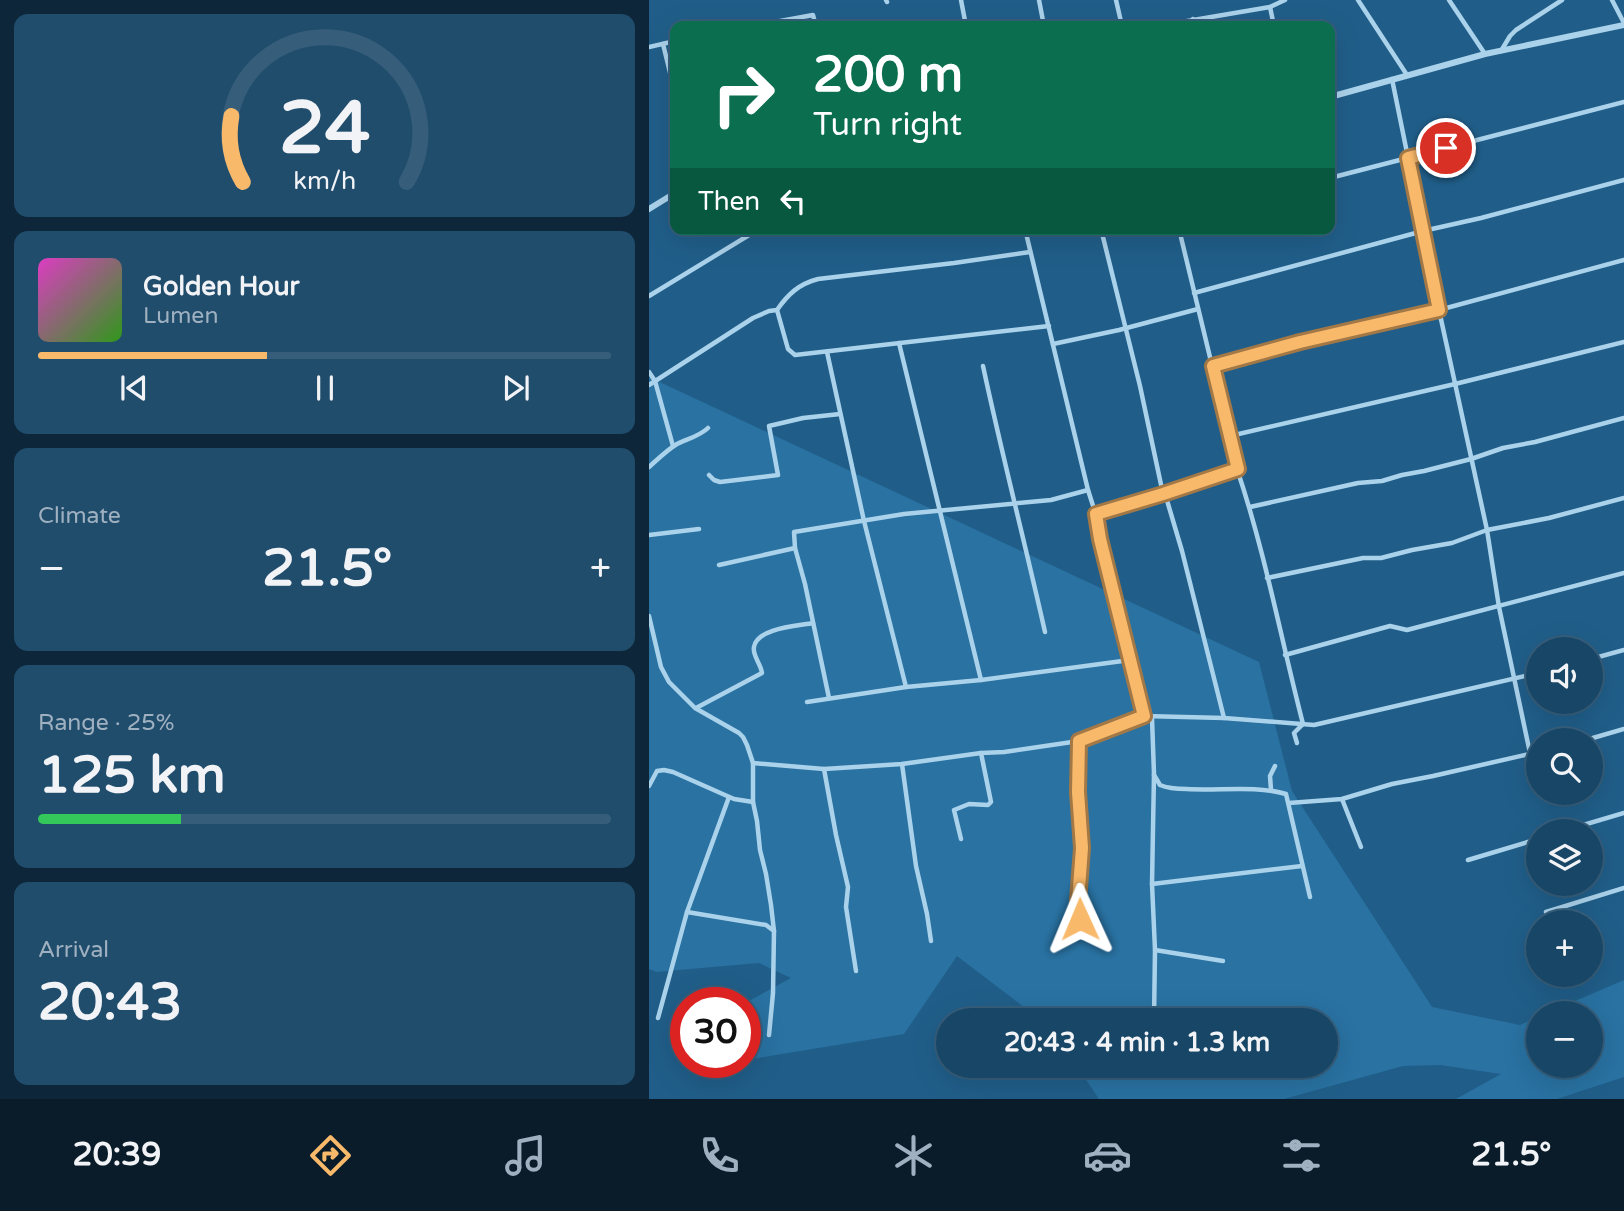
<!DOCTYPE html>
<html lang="en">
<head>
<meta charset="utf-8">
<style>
	body { margin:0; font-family:"Varela Round",sans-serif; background:#214d6d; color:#f1f3f6; height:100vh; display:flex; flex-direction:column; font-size:26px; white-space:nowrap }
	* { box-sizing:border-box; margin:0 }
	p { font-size:23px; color:#9fb1c0 }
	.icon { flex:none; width:38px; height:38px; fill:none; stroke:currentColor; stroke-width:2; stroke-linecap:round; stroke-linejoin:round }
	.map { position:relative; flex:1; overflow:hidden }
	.drawer { display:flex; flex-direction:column; gap:14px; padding:14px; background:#0d2639; width:649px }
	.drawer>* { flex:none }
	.top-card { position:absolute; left:21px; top:21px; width:665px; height:214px; border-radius:14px; box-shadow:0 7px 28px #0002,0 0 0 2px #365e7b; background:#0b6e4f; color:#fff; overflow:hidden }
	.buttons { position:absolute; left:877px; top:637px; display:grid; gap:14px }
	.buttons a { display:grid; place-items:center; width:77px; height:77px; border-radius:50%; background:#184667; box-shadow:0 7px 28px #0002,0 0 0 2px #365e7b; font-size:35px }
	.speed { position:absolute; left:21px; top:987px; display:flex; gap:14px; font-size:35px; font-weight:700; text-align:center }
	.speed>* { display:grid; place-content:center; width:91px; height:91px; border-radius:50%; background:#184667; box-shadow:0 7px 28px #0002,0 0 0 2px #365e7b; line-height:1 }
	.speed .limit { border:10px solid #d22; background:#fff; color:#111 }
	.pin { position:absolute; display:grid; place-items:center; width:60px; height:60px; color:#fff; margin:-30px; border:4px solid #fff; border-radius:50%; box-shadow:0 2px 7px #0007 }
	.me { position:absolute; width:77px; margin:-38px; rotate:359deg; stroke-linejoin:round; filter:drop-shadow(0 0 5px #0008) }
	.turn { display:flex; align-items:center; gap:24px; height:147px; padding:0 28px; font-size:32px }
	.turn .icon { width:91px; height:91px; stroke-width:2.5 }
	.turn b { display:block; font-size:49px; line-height:60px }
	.then { display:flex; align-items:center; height:66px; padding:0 28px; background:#0003; gap:14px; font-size:26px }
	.big { font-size:52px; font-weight:700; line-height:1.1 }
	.drawer .widget { flex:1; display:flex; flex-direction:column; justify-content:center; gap:10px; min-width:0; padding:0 24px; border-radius:14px; background:#214d6d }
	.drawer .dial { align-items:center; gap:0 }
	.dial svg { height:182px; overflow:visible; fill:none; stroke:#365e7b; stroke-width:7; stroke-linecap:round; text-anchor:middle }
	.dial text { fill:#f1f3f6; stroke:none }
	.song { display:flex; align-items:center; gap:21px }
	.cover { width:84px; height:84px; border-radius:10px; background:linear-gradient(135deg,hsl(310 70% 55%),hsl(110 70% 35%)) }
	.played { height:7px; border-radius:4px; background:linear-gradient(90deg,#f9b96b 40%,#365e7b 40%) }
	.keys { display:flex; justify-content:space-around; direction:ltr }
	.heat { display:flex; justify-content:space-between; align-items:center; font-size:38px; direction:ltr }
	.charge { height:10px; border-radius:5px; background:linear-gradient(90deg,#34c759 25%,#365e7b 0) }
	.trip { position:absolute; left:287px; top:1008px; width:402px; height:70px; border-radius:35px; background:#184667; box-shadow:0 7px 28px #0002,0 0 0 2px #365e7b; font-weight:700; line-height:70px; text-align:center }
	.dock { display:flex; height:112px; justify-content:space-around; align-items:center; background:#0a1c29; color:#9fb1c0 }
	.dock .icon { width:49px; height:49px }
	.dock .current { color:#f9b96b }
	.dock b { font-size:32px; color:#f1f3f6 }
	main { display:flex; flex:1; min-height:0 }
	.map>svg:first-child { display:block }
	.green { fill:#2972a2 }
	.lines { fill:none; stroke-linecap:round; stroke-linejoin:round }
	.minor { stroke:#abd2eb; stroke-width:4.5 }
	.tertiary { stroke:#abd2eb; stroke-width:6 }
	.route-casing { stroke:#a27846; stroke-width:18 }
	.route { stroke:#f9b96b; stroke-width:12 }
</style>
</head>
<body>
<main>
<section class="drawer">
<div class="widget dial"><svg viewBox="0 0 100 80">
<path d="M14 69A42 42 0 1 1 86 69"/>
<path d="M14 69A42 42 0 0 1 9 40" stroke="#f9b96b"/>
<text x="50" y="56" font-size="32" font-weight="700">24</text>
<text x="50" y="72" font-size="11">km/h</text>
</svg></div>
<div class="widget">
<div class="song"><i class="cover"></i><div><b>Golden Hour</b><p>Lumen</p></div></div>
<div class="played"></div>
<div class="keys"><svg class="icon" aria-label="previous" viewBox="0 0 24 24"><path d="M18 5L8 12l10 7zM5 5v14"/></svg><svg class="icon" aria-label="pause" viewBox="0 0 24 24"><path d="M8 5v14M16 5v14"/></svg><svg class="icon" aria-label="next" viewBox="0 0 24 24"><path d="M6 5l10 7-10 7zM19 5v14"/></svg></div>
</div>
<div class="widget"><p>Climate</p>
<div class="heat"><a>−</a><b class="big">21.5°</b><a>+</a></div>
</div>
<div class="widget"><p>Range · 25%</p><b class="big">125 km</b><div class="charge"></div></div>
<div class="widget"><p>Arrival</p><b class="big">20:43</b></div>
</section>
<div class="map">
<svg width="975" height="1099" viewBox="0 0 975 1099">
	<rect width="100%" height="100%" fill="#205e89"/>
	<!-- green -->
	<path class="green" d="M 0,377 L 610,662 L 643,791 L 783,1007 L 871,1025 L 889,1017 L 889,1066 L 942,1066 L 942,1013 L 898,1013 L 975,980 L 975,1077 L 908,1099 L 807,1099 L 852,1074 L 791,1065 L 754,1066 L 635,1099 L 450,1099 L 428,1066 L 677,1066 L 677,1020 L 392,1020 L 308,956 L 255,1034 L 96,1060 L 96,1003 L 142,978 L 110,963 L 18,971 L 8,972 L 0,969 Z"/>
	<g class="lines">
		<!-- minor -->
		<g class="minor">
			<path d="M 237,0 L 238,2"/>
			<path d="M 312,0 L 317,26"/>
			<path d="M 390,0 L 395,26"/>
			<path d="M 467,0 L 473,26"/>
			<path d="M 709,0 L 758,75"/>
			<path d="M 800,0 L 836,54"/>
			<path d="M 963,0 L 975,23"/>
			<path d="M 621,7 L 625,26"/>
			<path d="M 544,19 L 546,26"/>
			<path d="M 104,26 L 164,15 L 167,26"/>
			<path d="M 509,26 L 621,7 L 636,0"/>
			<path d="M 14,44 L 26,93"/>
			<path d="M 0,47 L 26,41"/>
			<path d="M 852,51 L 861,36 L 867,30 L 913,0"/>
			<path d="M 743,79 L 790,310 L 838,530 L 850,607 L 881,753"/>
			<path d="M 681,178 L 975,102"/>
			<path d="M 376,229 L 439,490 L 447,515 L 451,539 L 495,716"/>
			<path d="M 452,229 L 491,386 L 514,494 L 517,497 L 533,551 L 575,718"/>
			<path d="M 530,229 L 588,469 C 616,552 632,639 654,724"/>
			<path d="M 545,293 L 774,231 L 832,218 L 975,180"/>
			<path d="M 0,296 L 110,229"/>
			<path d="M 128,310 L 139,349 L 146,355 L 400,326"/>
			<path d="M 250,343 L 332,680"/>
			<path d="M 404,344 L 470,330 L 549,309"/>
			<path d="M 178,352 L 215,521 L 257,687"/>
			<path d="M 334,366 C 353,455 376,543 396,632"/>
			<path d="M 564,367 L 651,343 L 790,310 L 975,260"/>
			<path d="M 0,372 L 6,381 L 24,446"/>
			<path d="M 0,385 L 104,318 L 120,311 L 128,310 C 139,294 150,284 169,279 L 305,263 L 381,252"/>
			<path d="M 581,436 L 806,384 L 975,342"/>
			<path d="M 0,467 C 9,459 18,450 28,444 C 38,439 51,436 59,428"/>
			<path d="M 60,475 L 65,480 L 71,482 L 129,475 L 120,426 L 154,418 L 191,414"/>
			<path d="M 601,507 L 709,483 L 733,481 L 753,475 L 775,471 L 822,459 L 854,448 L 886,442 L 975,418"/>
			<path d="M 447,515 L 514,494 L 588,469"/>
			<path d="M 0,535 L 50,529"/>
			<path d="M 70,565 L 146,548"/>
			<path d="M 618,578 L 714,558 L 732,558 L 763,550 L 803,543 L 838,530 L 900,518 L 975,498"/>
			<path d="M 0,616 L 12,667 L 20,682 L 46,708 L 90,733 L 94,737 L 98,745 L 104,763 L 104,802 L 108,821 L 111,850 L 117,874 L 122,905 L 125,931"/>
			<path d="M 636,655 L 741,626 L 758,630 L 975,573"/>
			<path d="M 942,659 L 975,650"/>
			<path d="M 180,698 L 156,584 L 146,548 L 145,532 L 255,514 L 402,500 L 439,490"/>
			<path d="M 158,702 L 257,687 L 332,680 L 481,660"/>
			<path d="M 47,708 L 113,673 C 112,664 103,655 105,647 C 108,628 149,626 164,623"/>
			<path d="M 503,718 L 505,774 L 503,884 L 506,950 L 505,1020"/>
			<path d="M 937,740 L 975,729"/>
			<path d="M 430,741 L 429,792 L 433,847 L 429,901 L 433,938"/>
			<path d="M 648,743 L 645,733 L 654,724"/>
			<path d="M 104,763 L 175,769 L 253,764 L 332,753 L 355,752 L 430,741 L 495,716 L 575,718 L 665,725 L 889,673"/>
			<path d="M 253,764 L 267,866 L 278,914 L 282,941"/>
			<path d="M 175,769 L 187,835 L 199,887 L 197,907 L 207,971"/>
			<path d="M 505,775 L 511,785 C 520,789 529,789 538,789 C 570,791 606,785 637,794 L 661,897"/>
			<path d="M 0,786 L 8,771 L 15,770 L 24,772 L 85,799 L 104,802"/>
			<path d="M 622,790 L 621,776 L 626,766"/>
			<path d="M 693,799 L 712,847"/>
			<path d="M 640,803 L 693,799 L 743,784 L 784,776 L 889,752"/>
			<path d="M 914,831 L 975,813"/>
			<path d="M 312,839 L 305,810 L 320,804 L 339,805 L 342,802 L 332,753"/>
			<path d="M 819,860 L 889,839"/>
			<path d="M 503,884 L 653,866"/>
			<path d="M 38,912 L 117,925 L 125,931 L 124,993 L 120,1035"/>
			<path d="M 897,912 L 975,888"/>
			<path d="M 506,950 L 574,961"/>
			<path d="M 9,1018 L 38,912 L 80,797"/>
			<path d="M 504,1077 L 505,1066"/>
		</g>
		<!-- tertiary -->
		<g class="tertiary">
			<path d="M 681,97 L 836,54 L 975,25"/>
			<path d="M 0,209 L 26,193"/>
		</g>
	</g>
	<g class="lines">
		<!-- route casing -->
		<g class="route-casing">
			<path id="route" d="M 431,919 L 429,901 L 433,848 L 429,792 L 430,741 L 495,716 L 451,539 L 447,514 L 514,494 L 589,469 L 564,366 L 651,342 L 790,310 L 759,158 L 797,148"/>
		</g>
		<!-- route -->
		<use href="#route" class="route"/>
	</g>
</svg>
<div class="buttons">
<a><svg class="icon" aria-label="sound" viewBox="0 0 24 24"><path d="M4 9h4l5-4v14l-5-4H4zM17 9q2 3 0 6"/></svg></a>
<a><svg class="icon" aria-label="search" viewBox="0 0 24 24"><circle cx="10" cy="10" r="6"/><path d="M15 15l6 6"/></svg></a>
<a><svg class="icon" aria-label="layers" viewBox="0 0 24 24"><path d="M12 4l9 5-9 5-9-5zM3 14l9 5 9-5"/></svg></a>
<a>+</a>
<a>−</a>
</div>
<div class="speed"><div class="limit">30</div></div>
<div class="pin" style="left:797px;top:148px;background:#d93025"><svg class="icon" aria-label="arrive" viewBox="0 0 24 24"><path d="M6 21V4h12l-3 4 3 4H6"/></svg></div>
<svg class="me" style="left:431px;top:919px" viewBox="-20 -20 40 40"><path d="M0-17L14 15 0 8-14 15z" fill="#f9b96b" stroke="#fff" stroke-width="4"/></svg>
<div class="trip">20:43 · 4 min · 1.3 km</div>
<div class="top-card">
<div class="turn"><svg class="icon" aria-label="right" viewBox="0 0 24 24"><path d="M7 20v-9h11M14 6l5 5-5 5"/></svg><div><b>200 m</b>Turn right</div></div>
<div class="then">Then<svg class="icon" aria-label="left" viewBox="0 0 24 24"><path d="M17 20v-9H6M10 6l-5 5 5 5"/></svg></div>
</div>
</div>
</main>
<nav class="dock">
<b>20:39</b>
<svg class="icon current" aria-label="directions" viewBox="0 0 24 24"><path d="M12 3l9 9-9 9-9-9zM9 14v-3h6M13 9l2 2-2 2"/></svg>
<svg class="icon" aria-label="music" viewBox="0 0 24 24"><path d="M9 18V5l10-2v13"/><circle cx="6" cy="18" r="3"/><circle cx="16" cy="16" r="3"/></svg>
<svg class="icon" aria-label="phone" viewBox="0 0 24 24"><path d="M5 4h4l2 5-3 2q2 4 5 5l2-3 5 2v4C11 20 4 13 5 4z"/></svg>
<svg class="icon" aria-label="climate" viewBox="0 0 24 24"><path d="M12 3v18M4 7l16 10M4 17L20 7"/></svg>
<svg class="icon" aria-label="car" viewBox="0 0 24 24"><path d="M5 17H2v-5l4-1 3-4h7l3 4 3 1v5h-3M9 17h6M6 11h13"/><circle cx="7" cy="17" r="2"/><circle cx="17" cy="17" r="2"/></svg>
<svg class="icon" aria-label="filters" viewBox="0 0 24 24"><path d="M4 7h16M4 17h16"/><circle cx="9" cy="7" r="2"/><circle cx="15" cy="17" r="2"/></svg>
<b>21.5°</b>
</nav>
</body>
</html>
